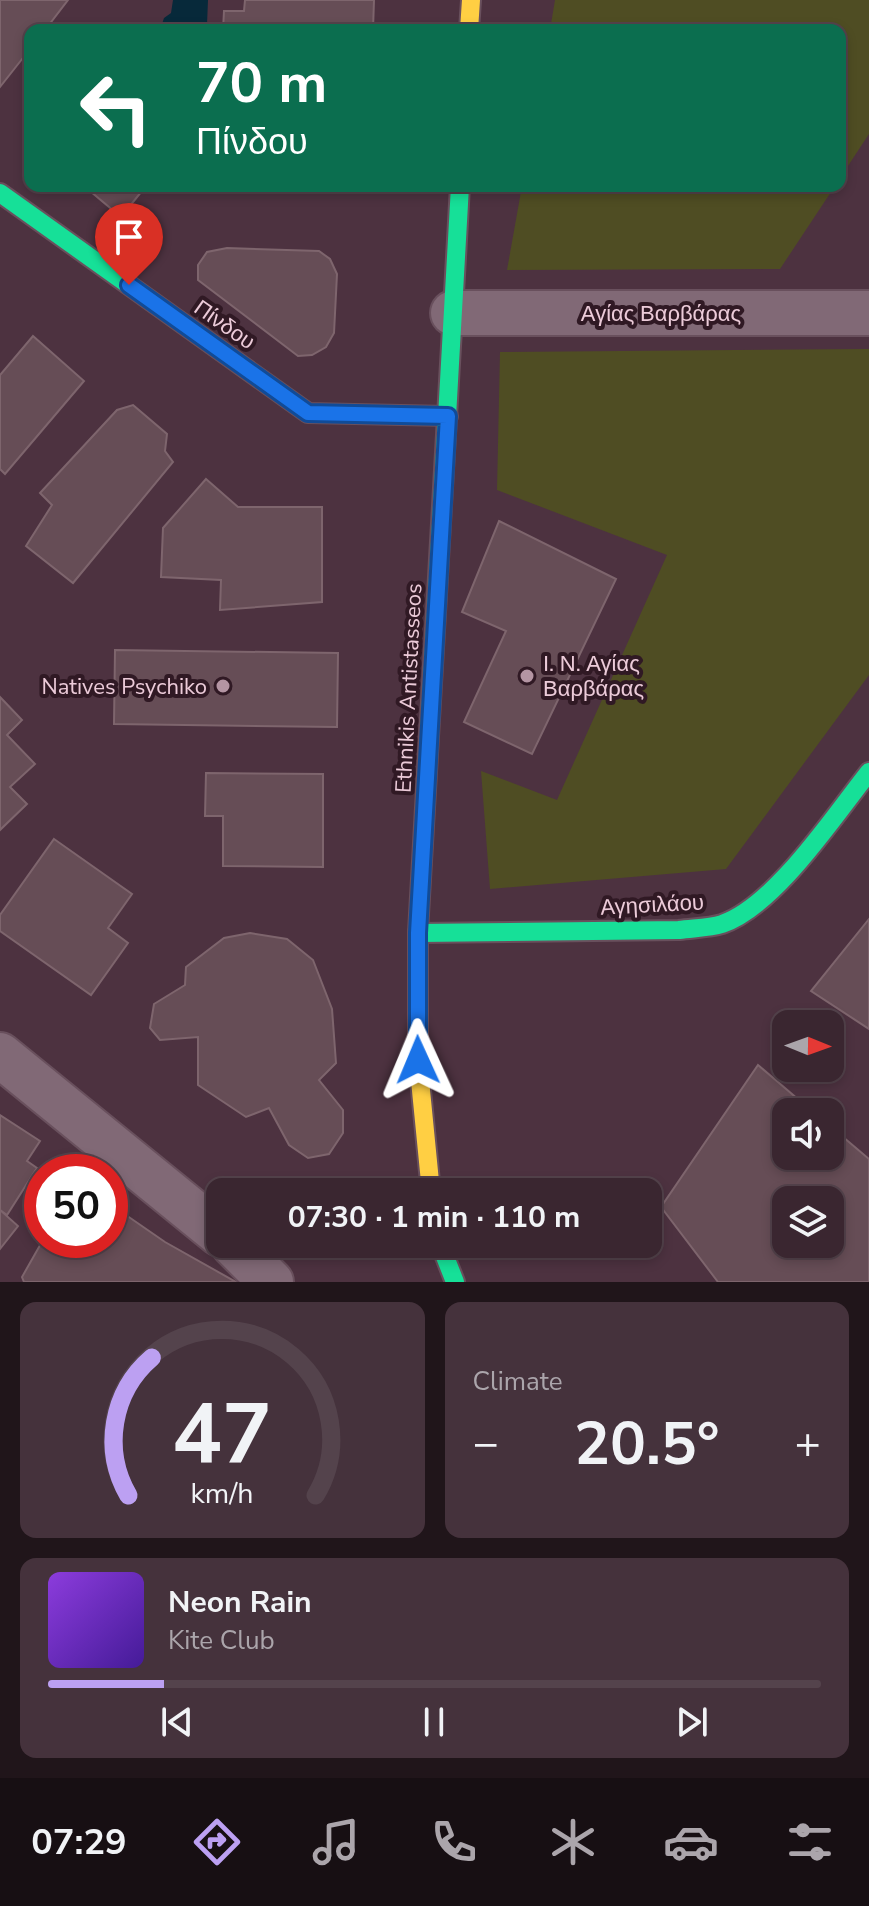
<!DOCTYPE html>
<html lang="en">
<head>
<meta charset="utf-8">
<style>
	body { margin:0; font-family:"Nunito Sans",sans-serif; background:#45323c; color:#f1f3f6; height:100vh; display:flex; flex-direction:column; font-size:30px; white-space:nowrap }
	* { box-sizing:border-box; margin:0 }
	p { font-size:26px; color:#aba5ab }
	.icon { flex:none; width:44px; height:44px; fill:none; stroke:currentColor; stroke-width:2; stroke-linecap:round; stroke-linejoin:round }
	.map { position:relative; height:1282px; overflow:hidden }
	.drawer { display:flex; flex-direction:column; gap:20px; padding:20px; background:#20151a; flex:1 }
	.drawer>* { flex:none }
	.hud { position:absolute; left:24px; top:24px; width:822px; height:168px; border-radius:16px; box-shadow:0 4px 12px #0003,0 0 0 2px #54434c; background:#0b6e4f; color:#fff; overflow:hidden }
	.needle { width:52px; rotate:91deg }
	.fabs { position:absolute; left:772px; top:1010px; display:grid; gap:16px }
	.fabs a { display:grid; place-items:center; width:72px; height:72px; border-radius:16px; background:#3a2630; box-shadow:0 4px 12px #0003,0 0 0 2px #54434c; font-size:40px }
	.speed { position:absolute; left:24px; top:1154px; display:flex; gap:16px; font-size:40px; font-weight:700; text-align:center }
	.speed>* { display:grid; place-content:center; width:104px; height:104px; border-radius:50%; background:#3a2630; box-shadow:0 4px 12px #0003,0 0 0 2px #54434c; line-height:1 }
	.speed .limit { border:12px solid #d22; background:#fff; color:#111 }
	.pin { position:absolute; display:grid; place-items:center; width:68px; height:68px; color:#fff; margin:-82px -34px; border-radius:50% 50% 50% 0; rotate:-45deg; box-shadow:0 0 8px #0007 }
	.pin .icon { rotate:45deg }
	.me { position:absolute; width:88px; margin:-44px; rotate:359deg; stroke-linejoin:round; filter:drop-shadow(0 0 6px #0008) }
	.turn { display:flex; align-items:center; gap:28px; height:168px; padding:0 40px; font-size:36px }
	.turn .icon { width:104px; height:104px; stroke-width:2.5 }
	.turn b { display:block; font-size:56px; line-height:68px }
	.big { font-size:60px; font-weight:700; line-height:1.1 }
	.drawer .widget { flex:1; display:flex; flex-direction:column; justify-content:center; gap:12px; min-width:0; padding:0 28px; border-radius:16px; background:#45323c }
	.drawer .dial { align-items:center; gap:0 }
	.dial svg { height:208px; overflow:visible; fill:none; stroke:#54434c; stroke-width:7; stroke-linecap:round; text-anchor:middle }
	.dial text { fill:#f1f3f6; stroke:none }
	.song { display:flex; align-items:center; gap:24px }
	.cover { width:96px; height:96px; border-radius:12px; background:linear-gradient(135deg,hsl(270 70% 55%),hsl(260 70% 35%)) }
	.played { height:8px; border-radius:4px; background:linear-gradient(90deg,#bca0f2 15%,#54434c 15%) }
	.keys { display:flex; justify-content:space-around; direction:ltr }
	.heat { display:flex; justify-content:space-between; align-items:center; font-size:44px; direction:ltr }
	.drawer .tiles { flex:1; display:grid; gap:20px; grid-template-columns:1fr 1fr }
	.widget:last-child { grid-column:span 2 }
	.trip { position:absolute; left:206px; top:1178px; width:456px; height:80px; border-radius:16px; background:#3a2630; box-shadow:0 4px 12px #0003,0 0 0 2px #54434c; font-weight:700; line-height:80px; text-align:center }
	.tab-bar { display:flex; height:128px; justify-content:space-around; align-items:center; background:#170f13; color:#aba5ab }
	.tab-bar .icon { width:56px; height:56px }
	.tab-bar .on { color:#bca0f2 }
	.tab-bar b { font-size:36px; color:#f1f3f6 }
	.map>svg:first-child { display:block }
	.green { fill:#4f4d23 }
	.water { fill:#07293a }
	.building { fill:#664d56; stroke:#7e656d; stroke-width:2; fill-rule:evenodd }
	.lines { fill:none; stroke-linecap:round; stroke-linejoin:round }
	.street-casing { stroke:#69505d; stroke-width:48 }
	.fast-casing { stroke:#69505d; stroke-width:22 }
	.slow-casing { stroke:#69505d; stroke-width:22 }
	.street { stroke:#816976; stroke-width:44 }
	.fast { stroke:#16e098; stroke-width:18 }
	.slow { stroke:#ffcf43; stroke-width:18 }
	.route-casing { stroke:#114b97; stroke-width:20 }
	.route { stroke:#1a73e8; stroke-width:14 }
	.poi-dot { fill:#b495a3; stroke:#301924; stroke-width:3 }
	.labels { text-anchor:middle; stroke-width:8; stroke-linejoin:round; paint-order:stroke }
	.street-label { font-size:22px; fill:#eccbd9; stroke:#301924 }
	.poi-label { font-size:22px; fill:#eccbd9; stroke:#301924; text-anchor:start }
</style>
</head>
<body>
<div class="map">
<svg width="869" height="1282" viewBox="0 0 869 1282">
	<rect width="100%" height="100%" fill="#4d3240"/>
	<!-- green -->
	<g class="green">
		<path d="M 555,0 L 869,0 L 869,134 L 840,178 L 840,30 L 550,30 Z"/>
		<path d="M 522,186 L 835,186 L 780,269 L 507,270 Z"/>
		<path d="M 869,349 L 869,675 L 726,869 L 490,889 L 481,771 L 557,800 L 667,555 L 497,490 L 500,352 Z"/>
	</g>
	<!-- water -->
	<path class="water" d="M 173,0 L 208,0 L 207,25 L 184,30 L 160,30 L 164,18 L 171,13 Z"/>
	<!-- building -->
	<g class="building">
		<path d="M 0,0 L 68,0 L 45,30 L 30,30 L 30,49 L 0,87 Z"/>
		<path d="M 245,0 L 374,0 L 373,30 L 223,30 L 224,11 L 244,11 Z"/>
		<path d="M 84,186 L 146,186 L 121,217 Z"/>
		<path d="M 227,248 L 319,251 L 330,259 L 337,274 L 334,333 L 326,347 L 312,355 L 298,356 L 198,280 L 198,265 L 207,252 Z"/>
		<path d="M 33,336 L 84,381 L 5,474 L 0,469 L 0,375 Z"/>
		<path d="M 133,405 L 167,434 L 165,451 L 173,462 L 73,583 L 26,546 L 52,505 L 40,493 L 117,410 Z"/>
		<path d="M 206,479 L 238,507 L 322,507 L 322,602 L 220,610 L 221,580 L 161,577 L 163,528 Z"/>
		<path d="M 499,521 L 616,579 L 532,754 L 464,722 L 506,631 L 462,612 Z"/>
		<path d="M 115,650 L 338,653 L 337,727 L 114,724 Z"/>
		<path d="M 0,697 L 22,720 L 7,735 L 35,764 L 10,787 L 27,804 L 0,830 Z"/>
		<path d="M 206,773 L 323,774 L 323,867 L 223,866 L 223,816 L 205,816 Z"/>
		<path d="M 54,839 L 132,894 L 108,928 L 128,943 L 91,995 L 0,931 L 0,915 Z"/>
		<path d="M 869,919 L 869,1029 L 811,991 Z"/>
		<path d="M 250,933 L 287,939 L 313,960 L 332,1009 L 336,1063 L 319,1080 L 343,1110 L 343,1133 L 329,1154 L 308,1158 L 289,1145 L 269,1108 L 246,1117 L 198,1085 L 198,1037 L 160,1040 L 150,1028 L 154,1004 L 185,985 L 186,967 L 224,938 Z"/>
		<path d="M 758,1065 L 813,1112 L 786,1112 L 786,1156 L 830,1156 L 830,1126 L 869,1159 L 869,1282 L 718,1282 L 661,1207 ZM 786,1200 L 830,1200 L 830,1244 L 786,1244 Z"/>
		<path d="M 0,1115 L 40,1141 L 27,1161 L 37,1168 L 7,1215 L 0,1210 Z"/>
		<path d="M 110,1204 L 165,1242 L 236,1282 L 24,1282 L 22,1277 L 43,1240 L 110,1240 Z"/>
		<path d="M 0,1210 L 18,1226 L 0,1249 Z"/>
	</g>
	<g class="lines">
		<!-- street casing -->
		<g class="street-casing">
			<g id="street">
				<path d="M 453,313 L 869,313"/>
				<path d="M 0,1055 L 220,1234"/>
				<path d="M 233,1244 L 271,1282"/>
			</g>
		</g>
		<!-- fast casing -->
		<g class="fast-casing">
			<g id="fast">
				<path d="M 0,193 L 308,413 L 448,416"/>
				<path d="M 418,932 L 460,186"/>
				<path d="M 418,933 L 679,930 C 693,928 709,928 722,924 C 775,906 834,816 869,772"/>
				<path d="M 440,1244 L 455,1282"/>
			</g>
		</g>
		<!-- slow casing -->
		<g class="slow-casing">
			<g id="slow">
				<path d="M 469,30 L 471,0"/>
				<path d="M 418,932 L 418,1060 L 431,1192"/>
			</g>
		</g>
		<!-- street -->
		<use href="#street" class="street"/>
		<!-- fast -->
		<use href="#fast" class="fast"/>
		<!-- slow -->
		<use href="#slow" class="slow"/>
	</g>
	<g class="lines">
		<!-- route casing -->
		<g class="route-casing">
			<path id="route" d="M 129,285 L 308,413 L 448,416 L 418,933 L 418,1060"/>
		</g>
		<!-- route -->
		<use href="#route" class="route"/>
	</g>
	<!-- markers -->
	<g class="poi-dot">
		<circle cx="527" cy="676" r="8"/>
		<circle cx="223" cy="686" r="8"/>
	</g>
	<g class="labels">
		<!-- street labels -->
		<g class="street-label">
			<text x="661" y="321">Αγίας Βαρβάρας</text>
			<text transform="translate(225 324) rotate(35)" y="8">Πίνδου</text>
			<text transform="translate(408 688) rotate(-87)" y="8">Ethnikis Antistasseos</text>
			<text transform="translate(652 904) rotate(-3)" y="8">Αγησιλάου</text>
		</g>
		<!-- poi labels -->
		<g class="poi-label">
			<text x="543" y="671">Ι. Ν. Αγίας<tspan x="543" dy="25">Βαρβάρας</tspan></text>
			<text x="207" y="694" text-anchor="end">Natives Psychiko</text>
		</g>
	</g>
</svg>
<div class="fabs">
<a><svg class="needle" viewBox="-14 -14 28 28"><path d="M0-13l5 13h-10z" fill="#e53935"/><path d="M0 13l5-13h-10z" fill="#aba5ab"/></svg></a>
<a><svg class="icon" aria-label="sound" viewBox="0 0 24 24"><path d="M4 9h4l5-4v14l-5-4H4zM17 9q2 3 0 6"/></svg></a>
<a><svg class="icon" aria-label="layers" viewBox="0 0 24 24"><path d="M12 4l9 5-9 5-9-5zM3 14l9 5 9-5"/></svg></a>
</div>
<div class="speed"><div class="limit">50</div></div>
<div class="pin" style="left:129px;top:285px;background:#d93025"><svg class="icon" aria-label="arrive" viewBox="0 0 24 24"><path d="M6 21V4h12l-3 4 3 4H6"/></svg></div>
<svg class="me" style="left:418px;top:1060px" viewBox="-20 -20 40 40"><path d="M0-17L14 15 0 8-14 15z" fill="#1a73e8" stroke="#fff" stroke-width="4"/></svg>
<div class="trip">07:30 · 1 min · 110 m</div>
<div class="hud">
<div class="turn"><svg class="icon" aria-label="left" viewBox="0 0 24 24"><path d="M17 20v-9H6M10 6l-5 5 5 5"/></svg><div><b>70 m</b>Πίνδου</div></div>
</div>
</div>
<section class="drawer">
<div class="tiles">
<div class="widget dial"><svg viewBox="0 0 100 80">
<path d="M14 69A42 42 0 1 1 86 69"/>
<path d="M14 69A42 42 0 0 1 23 16" stroke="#bca0f2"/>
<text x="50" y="56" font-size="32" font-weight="700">47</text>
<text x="50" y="72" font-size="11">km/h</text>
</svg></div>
<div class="widget"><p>Climate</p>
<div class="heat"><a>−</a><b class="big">20.5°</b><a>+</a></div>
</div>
<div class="widget">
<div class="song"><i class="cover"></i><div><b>Neon Rain</b><p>Kite Club</p></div></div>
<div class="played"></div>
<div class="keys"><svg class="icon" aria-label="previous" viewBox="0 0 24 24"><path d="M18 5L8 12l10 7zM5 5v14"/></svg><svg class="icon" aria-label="pause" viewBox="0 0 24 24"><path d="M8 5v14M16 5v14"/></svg><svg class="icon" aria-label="next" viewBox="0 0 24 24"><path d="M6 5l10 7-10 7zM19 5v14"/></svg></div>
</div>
</div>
</section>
<nav class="tab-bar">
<b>07:29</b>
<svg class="icon on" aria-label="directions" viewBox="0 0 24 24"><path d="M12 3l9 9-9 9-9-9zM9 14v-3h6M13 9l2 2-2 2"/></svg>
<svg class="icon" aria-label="music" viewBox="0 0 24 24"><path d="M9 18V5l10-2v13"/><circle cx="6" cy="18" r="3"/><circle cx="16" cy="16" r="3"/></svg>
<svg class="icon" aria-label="phone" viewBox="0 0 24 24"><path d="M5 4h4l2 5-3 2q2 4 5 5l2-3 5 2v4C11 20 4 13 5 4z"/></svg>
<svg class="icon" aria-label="climate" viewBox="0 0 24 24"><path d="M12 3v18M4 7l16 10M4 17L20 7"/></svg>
<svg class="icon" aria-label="car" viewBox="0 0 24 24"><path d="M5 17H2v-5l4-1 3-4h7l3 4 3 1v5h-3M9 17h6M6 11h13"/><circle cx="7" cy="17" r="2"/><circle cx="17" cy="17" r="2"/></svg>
<svg class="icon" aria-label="filters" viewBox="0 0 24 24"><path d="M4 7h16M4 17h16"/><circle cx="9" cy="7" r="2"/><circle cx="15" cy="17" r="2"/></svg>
</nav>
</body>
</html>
